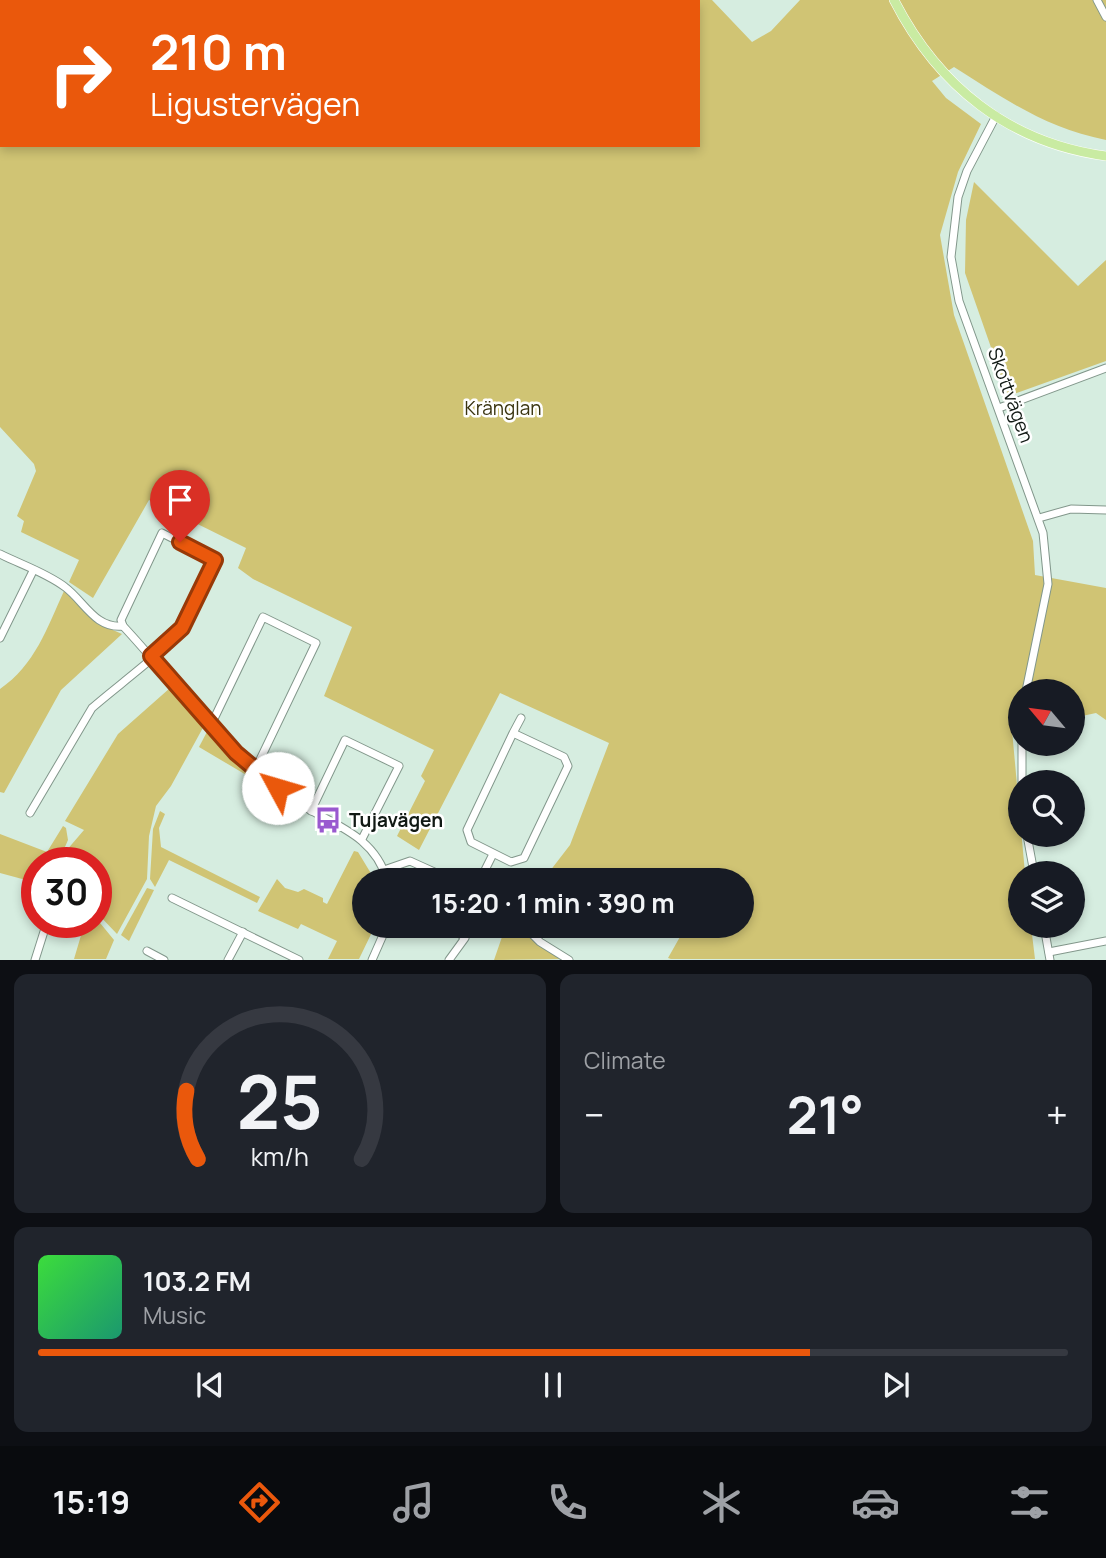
<!DOCTYPE html>
<html lang="en">
<head>
<meta charset="utf-8">
<style>
	body { margin:0; font-family:Manrope,sans-serif; background:#20242c; color:#f1f3f6; height:100vh; display:flex; flex-direction:column; font-size:26px; white-space:nowrap }
	* { box-sizing:border-box; margin:0 }
	p { font-size:23px; color:#9ea1a6 }
	.icon { flex:none; width:38px; height:38px; fill:none; stroke:currentColor; stroke-width:2; stroke-linecap:round; stroke-linejoin:round }
	.map { position:relative; height:960px; overflow:hidden }
	.panel { display:flex; flex-direction:column; gap:14px; padding:14px; background:#0d0f14; flex:1 }
	.panel>* { flex:none }
	.top-card { position:absolute; left:0px; top:0px; width:700px; height:147px; box-shadow:0 4px 10px #0003; background:#ea580c; color:#fff; overflow:hidden }
	.needle { width:46px; rotate:299deg }
	.tools { position:absolute; left:1008px; top:679px; display:grid; gap:14px }
	.tools a { display:grid; place-items:center; width:77px; height:77px; border-radius:50%; background:#171b24; box-shadow:0 4px 10px #0003; font-size:35px }
	.speed { position:absolute; left:21px; top:847px; display:flex; gap:14px; font-size:35px; font-weight:700; text-align:center }
	.speed>* { display:grid; place-content:center; width:91px; height:91px; border-radius:50%; background:#171b24; box-shadow:0 4px 10px #0003; line-height:1 }
	.speed .limit { border:10px solid #d22; background:#fff; color:#111 }
	.pin { position:absolute; display:grid; place-items:center; width:60px; height:60px; color:#fff; margin:-72px -30px; border-radius:50% 50% 50% 0; rotate:-45deg; box-shadow:0 0 7px #0007 }
	.pin .icon { rotate:45deg }
	.me { position:absolute; width:77px; margin:-38px; rotate:309deg; stroke-linejoin:round; filter:drop-shadow(0 0 5px #0008) }
	.turn { display:flex; align-items:center; gap:24px; height:147px; padding:0 35px; font-size:32px }
	.turn .icon { width:91px; height:91px; stroke-width:2.5 }
	.turn b { display:block; font-size:49px; line-height:60px }
	.big { font-size:52px; font-weight:700; line-height:1.1 }
	.panel .widget { flex:1; display:flex; flex-direction:column; justify-content:center; gap:10px; min-width:0; padding:0 24px; border-radius:14px; background:#20242c }
	.panel .dial { align-items:center; gap:0 }
	.dial svg { height:182px; overflow:visible; fill:none; stroke:#363941; stroke-width:7; stroke-linecap:round; text-anchor:middle }
	.dial text { fill:#f1f3f6; stroke:none }
	.song { display:flex; align-items:center; gap:21px }
	.cover { width:84px; height:84px; border-radius:10px; background:linear-gradient(135deg,hsl(120 70% 55%),hsl(160 70% 35%)) }
	.played { height:7px; border-radius:4px; background:linear-gradient(90deg,#ea580c 75%,#363941 75%) }
	.keys { display:flex; justify-content:space-around; direction:ltr }
	.heat { display:flex; justify-content:space-between; align-items:center; font-size:38px; direction:ltr }
	.panel .tiles { flex:1; display:grid; gap:14px; grid-template-columns:1fr 1fr }
	.widget:last-child { grid-column:span 2 }
	.trip { position:absolute; left:352px; top:868px; width:402px; height:70px; border-radius:35px; background:#171b24; box-shadow:0 4px 10px #0003; font-weight:700; line-height:70px; text-align:center }
	.tab-bar { display:flex; height:112px; justify-content:space-around; align-items:center; background:#090b0e; color:#9ea1a6 }
	.tab-bar .icon { width:49px; height:49px }
	.tab-bar .current { color:#ea580c }
	.tab-bar b { font-size:32px; color:#f1f3f6 }
	.map>svg:first-child { display:block }
	.green { fill:#d0c474; fill-rule:evenodd }
	.lines { fill:none; stroke-linecap:round; stroke-linejoin:round }
	.minor-casing { stroke:#82978b; stroke-width:9 }
	.major-casing { stroke:#fff; stroke-width:10 }
	.minor { stroke:#fff; stroke-width:7 }
	.major { stroke:#c9eba2; stroke-width:9 }
	.route-casing { stroke:#983908; stroke-width:18 }
	.route { stroke:#ea580c; stroke-width:12 }
	.labels { text-anchor:middle; stroke-width:5; stroke-linejoin:round; paint-order:stroke }
	.street-label { font-size:19px; fill:#111914; stroke:#fff }
	.park-label { font-size:19px; fill:#3a3410; stroke:#fff }
	.poi-label { font-size:19px; font-weight:bold; fill:#111914; stroke:#fff; text-anchor:start }
</style>
</head>
<body>
<div class="map">
<svg width="1106" height="960" viewBox="0 0 1106 960">
	<rect width="100%" height="100%" fill="#d6ede0"/>
	<!-- green -->
	<g class="green">
		<path d="M 0,0 L 712,0 L 752,42 L 771,31 L 800,0 L 1106,0 L 1106,140 C 1045,128 1005,99 954,67 L 932,81 L 946,98 L 981,124 L 958,172 L 940,235 L 954,315 L 1033,541 L 1035,575 L 1106,588 L 1106,720 L 1096,713 L 1073,718 L 1073,691 L 1020,691 L 1020,729 L 1012,730 L 1025,873 L 1020,873 L 1020,926 L 1031,926 L 1035,959 L 671,959 L 668,958 L 685,928 L 682,926 L 742,926 L 742,880 L 543,880 L 570,845 L 609,743 L 500,693 L 419,850 L 397,836 L 425,781 L 421,776 L 434,750 L 324,696 L 352,627 L 253,579 L 238,568 L 246,548 L 149,500 L 93,598 L 69,582 L 79,560 L 21,532 L 24,521 L 17,516 L 36,471 L 34,464 L 0,427 ZM 2,2 L 698,2 L 698,145 L 2,145 Z"/>
		<path d="M 974,182 L 1078,286 L 1106,260 L 1106,361 L 1008,396 L 965,273 L 966,220 Z"/>
		<path d="M 64,591 L 97,623 L 122,634 L 61,690 L 4,793 L 0,792 L 0,689 C 35,665 47,628 64,591 Z"/>
		<path d="M 170,688 L 205,724 L 171,786 L 156,806 L 149,836 L 147,879 L 117,934 L 96,912 L 96,863 L 61,863 L 66,851 L 84,830 L 65,821 L 118,734 Z"/>
		<path d="M 209,728 L 251,772 L 248,776 L 199,747 Z"/>
		<path d="M 160,811 L 165,814 L 159,828 L 161,847 L 260,897 L 257,903 L 169,860 L 155,887 L 150,879 L 153,829 Z"/>
		<path d="M 63,826 L 66,828 L 68,840 L 58,863 L 37,863 L 37,883 L 0,873 L 0,834 L 47,852 Z"/>
		<path d="M 354,851 L 358,852 L 375,880 L 364,880 L 364,926 L 375,926 L 359,959 L 328,959 L 337,941 L 301,924 L 298,929 L 258,911 L 277,879 L 285,888 L 298,892 L 304,889 L 323,898 L 323,902 L 327,904 Z"/>
		<path d="M 147,888 L 154,890 L 129,941 L 121,935 Z"/>
		<path d="M 96,918 L 114,940 L 106,959 L 74,959 L 85,922 L 96,922 Z"/>
		<path d="M 500,926 L 518,926 L 561,959 L 494,960 L 503,934 Z"/>
	</g>
	<g class="lines">
		<!-- minor casing -->
		<g class="minor-casing">
			<g id="minor">
				<path d="M 1097,0 L 1106,17"/>
				<path d="M 996,116 L 967,171 L 958,197 L 951,257 L 959,301 L 1043,533 L 1048,584 L 1026,691"/>
				<path d="M 999,408 L 1106,368"/>
				<path d="M 1039,518 L 1071,509 L 1106,510"/>
				<path d="M 0,554 C 20,564 47,573 65,587 C 84,601 95,629 123,626"/>
				<path d="M 0,638 L 33,571"/>
				<path d="M 211,725 L 263,617 L 316,643 L 255,770"/>
				<path d="M 513,733 L 564,757 L 568,766 L 524,858 L 511,862 L 471,842 L 467,830 L 513,733 L 521,718"/>
				<path d="M 1022,744 L 1022,782"/>
				<path d="M 311,811 L 345,740 L 399,766 L 362,839"/>
				<path d="M 30,813 L 92,708 C 117,686 163,653 182,629 C 196,610 205,582 215,560 L 162,533 L 121,620 L 123,626 C 178,685 225,753 292,799 C 329,824 374,833 387,880"/>
				<path d="M 1027,835 L 1034,873"/>
				<path d="M 384,870 L 410,861 L 452,880"/>
				<path d="M 480,880 L 493,854"/>
				<path d="M 172,898 L 299,960"/>
				<path d="M 524,926 L 540,942 L 569,960"/>
				<path d="M 1044,926 L 1050,960"/>
				<path d="M 147,951 L 164,960"/>
				<path d="M 1049,952 L 1106,941"/>
				<path d="M 35,960 L 47,922"/>
				<path d="M 228,960 L 243,932"/>
				<path d="M 372,960 L 387,926"/>
				<path d="M 449,960 L 465,938 L 450,926"/>
			</g>
		</g>
		<!-- major casing -->
		<g class="major-casing">
			<path id="major" d="M 894,0 C 938,86 1009,143 1106,156"/>
		</g>
		<!-- minor -->
		<use href="#minor" class="minor"/>
		<!-- major -->
		<use href="#major" class="major"/>
	</g>
	<g class="lines">
		<!-- route casing -->
		<g class="route-casing">
			<path id="route" d="M 180,542 L 215,560 L 182,628 L 151,656 L 236,753 L 278,788"/>
		</g>
		<!-- route -->
		<use href="#route" class="route"/>
	</g>
	<!-- icons -->
	<defs>
		<g id="bus-bare" transform="scale(2.1)"><path d="M-5-6H5V4H4V6H2V4H-2V6H-4V4H-5ZM-3.5-4V0h7V-4ZM-3.5 1.2v1.5H-2V1.2ZM2 1.2v1.5H3.5V1.2Z" fill="#9959cf" stroke="#fff" stroke-width="2.5" paint-order="stroke"/></g>
	</defs>
	<g fill-rule="evenodd">
		<use href="#bus-bare" x="328" y="820"/>
	</g>
	<g class="labels">
		<!-- street labels -->
		<g class="street-label">
			<text transform="translate(1011 395) rotate(70)" y="7">Skottvägen</text>
		</g>
		<!-- park labels -->
		<g class="park-label">
			<text x="503" y="415">Kränglan</text>
		</g>
		<!-- poi labels -->
		<g class="poi-label">
			<text x="349" y="827">Tujavägen</text>
		</g>
	</g>
</svg>
<div class="tools">
<a><svg class="needle" viewBox="-14 -14 28 28"><path d="M0-13l5 13h-10z" fill="#e53935"/><path d="M0 13l5-13h-10z" fill="#9ea1a6"/></svg></a>
<a><svg class="icon" aria-label="search" viewBox="0 0 24 24"><circle cx="10" cy="10" r="6"/><path d="M15 15l6 6"/></svg></a>
<a><svg class="icon" aria-label="layers" viewBox="0 0 24 24"><path d="M12 4l9 5-9 5-9-5zM3 14l9 5 9-5"/></svg></a>
</div>
<div class="speed"><div class="limit">30</div></div>
<div class="pin" style="left:180px;top:542px;background:#d93025"><svg class="icon" aria-label="arrive" viewBox="0 0 24 24"><path d="M6 21V4h12l-3 4 3 4H6"/></svg></div>
<svg class="me" style="left:278px;top:788px" viewBox="-20 -20 40 40"><circle r="19" fill="#fff"/><path d="M0-13L10 11 0 6-10 11z" fill="#ea580c"/></svg>
<div class="trip">15:20 · 1 min · 390 m</div>
<div class="top-card">
<div class="turn"><svg class="icon" aria-label="right" viewBox="0 0 24 24"><path d="M7 20v-9h11M14 6l5 5-5 5"/></svg><div><b>210 m</b>Ligustervägen</div></div>
</div>
</div>
<section class="panel">
<div class="tiles">
<div class="widget dial"><svg viewBox="0 0 100 80">
<path d="M14 69A42 42 0 1 1 86 69"/>
<path d="M14 69A42 42 0 0 1 9 39" stroke="#ea580c"/>
<text x="50" y="56" font-size="32" font-weight="700">25</text>
<text x="50" y="72" font-size="11">km/h</text>
</svg></div>
<div class="widget"><p>Climate</p>
<div class="heat"><a>−</a><b class="big">21°</b><a>+</a></div>
</div>
<div class="widget">
<div class="song"><i class="cover"></i><div><b>103.2 FM</b><p>Music</p></div></div>
<div class="played"></div>
<div class="keys"><svg class="icon" aria-label="previous" viewBox="0 0 24 24"><path d="M18 5L8 12l10 7zM5 5v14"/></svg><svg class="icon" aria-label="pause" viewBox="0 0 24 24"><path d="M8 5v14M16 5v14"/></svg><svg class="icon" aria-label="next" viewBox="0 0 24 24"><path d="M6 5l10 7-10 7zM19 5v14"/></svg></div>
</div>
</div>
</section>
<nav class="tab-bar">
<b>15:19</b>
<svg class="icon current" aria-label="directions" viewBox="0 0 24 24"><path d="M12 3l9 9-9 9-9-9zM9 14v-3h6M13 9l2 2-2 2"/></svg>
<svg class="icon" aria-label="music" viewBox="0 0 24 24"><path d="M9 18V5l10-2v13"/><circle cx="6" cy="18" r="3"/><circle cx="16" cy="16" r="3"/></svg>
<svg class="icon" aria-label="phone" viewBox="0 0 24 24"><path d="M5 4h4l2 5-3 2q2 4 5 5l2-3 5 2v4C11 20 4 13 5 4z"/></svg>
<svg class="icon" aria-label="climate" viewBox="0 0 24 24"><path d="M12 3v18M4 7l16 10M4 17L20 7"/></svg>
<svg class="icon" aria-label="car" viewBox="0 0 24 24"><path d="M5 17H2v-5l4-1 3-4h7l3 4 3 1v5h-3M9 17h6M6 11h13"/><circle cx="7" cy="17" r="2"/><circle cx="17" cy="17" r="2"/></svg>
<svg class="icon" aria-label="filters" viewBox="0 0 24 24"><path d="M4 7h16M4 17h16"/><circle cx="9" cy="7" r="2"/><circle cx="15" cy="17" r="2"/></svg>
</nav>
</body>
</html>
